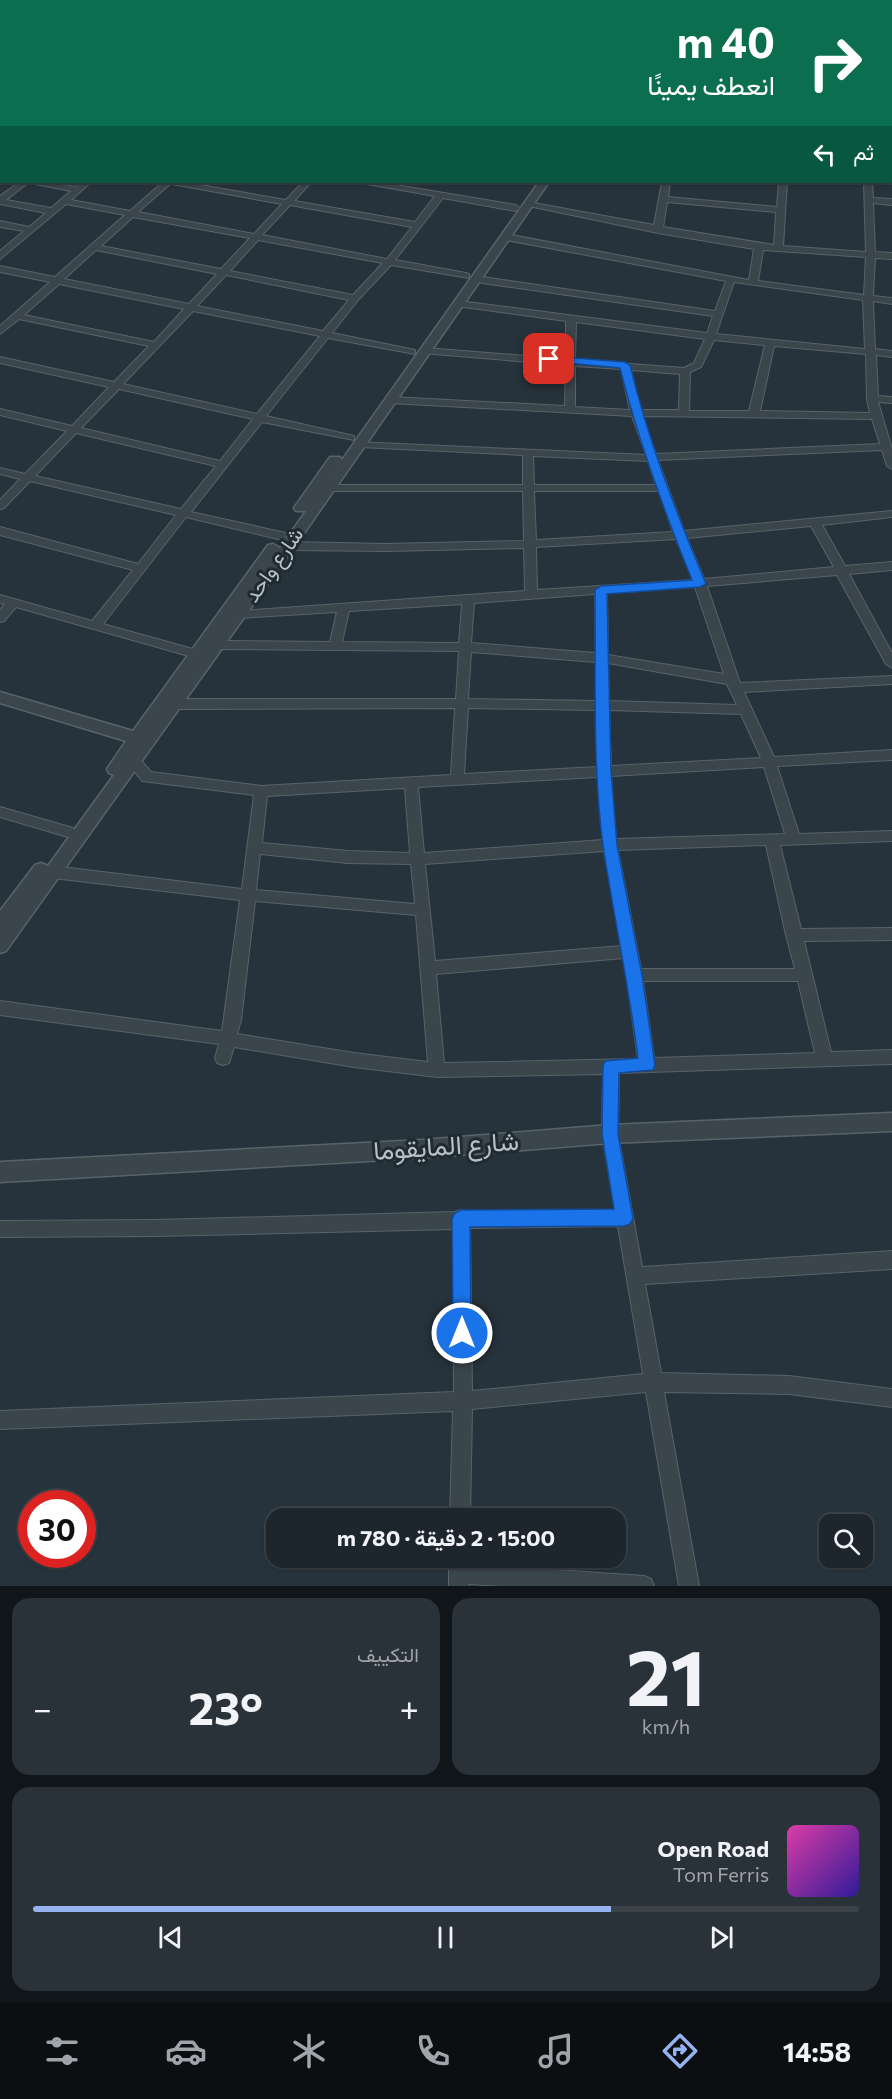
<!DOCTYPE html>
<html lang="ar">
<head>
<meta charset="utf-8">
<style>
	body { margin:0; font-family:Commissioner,Vazirmatn,sans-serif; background:#2a3239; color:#f1f3f6; direction:rtl; height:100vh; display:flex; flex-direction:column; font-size:22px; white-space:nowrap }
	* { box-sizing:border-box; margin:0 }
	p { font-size:20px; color:#a0a5aa }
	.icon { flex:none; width:33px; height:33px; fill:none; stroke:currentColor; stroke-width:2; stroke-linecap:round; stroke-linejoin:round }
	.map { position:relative; height:1586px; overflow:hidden; direction:ltr }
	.details { display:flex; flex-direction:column; gap:12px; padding:12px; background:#101519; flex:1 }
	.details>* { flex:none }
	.hud { position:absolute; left:0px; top:0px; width:892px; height:183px; box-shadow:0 2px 4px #0004,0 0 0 2px #3b4349; direction:rtl; background:#0b6e4f; color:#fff; overflow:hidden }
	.controls { position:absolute; left:819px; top:1514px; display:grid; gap:12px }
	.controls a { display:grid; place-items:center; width:54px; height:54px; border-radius:12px; background:#1d262d; box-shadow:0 2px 4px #0004,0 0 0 2px #3b4349; font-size:30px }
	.speed { position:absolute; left:18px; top:1490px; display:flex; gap:12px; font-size:30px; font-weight:700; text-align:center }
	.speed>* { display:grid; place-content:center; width:78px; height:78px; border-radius:50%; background:#1d262d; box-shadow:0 2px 4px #0004,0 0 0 2px #3b4349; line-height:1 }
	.speed .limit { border:9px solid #d22; background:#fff; color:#111 }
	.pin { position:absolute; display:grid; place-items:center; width:51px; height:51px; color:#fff; margin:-26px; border-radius:12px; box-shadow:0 3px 9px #0006 }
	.me { position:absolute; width:66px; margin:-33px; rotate:0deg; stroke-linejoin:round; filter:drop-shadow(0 0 4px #0008) }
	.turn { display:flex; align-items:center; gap:21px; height:126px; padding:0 18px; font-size:27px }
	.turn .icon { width:78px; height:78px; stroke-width:2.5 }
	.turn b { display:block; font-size:42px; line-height:51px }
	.then { display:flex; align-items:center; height:57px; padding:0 18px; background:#0003; gap:12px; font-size:22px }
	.big { font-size:45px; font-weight:700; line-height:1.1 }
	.details .widget { flex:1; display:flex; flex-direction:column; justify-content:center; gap:9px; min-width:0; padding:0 21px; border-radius:18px; background:#2a3239 }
	.details .dial { align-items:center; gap:0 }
	.dial b { font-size:78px; line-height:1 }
	.song { display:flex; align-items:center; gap:18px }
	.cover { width:72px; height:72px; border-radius:9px; background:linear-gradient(135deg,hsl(320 70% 55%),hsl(250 70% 35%)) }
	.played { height:6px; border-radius:3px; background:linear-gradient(90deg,#95b2f1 70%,#3b4349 70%) }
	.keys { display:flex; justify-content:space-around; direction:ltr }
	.heat { display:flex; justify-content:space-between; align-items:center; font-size:33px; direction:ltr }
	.details .tiles { flex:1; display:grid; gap:12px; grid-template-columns:1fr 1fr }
	.widget:last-child { grid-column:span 2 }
	.trip { position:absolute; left:266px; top:1508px; width:360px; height:60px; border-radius:18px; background:#1d262d; box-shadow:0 2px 4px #0004,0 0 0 2px #3b4349; font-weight:700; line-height:60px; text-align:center; direction:rtl }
	.menu { display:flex; height:96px; justify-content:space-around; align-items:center; background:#0c0f12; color:#a0a5aa }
	.menu .icon { width:42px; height:42px }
	.menu .selected { color:#95b2f1 }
	.menu b { font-size:27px; color:#f1f3f6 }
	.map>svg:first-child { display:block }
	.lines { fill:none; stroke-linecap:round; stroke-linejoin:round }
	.minor-casing { stroke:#58636a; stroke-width:2 }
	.tertiary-casing { stroke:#58636a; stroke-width:3 }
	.minor { fill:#3b454c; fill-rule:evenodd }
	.tertiary { fill:#3b454c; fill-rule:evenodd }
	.route { fill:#1a73e8; stroke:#114b97; stroke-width:1.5 }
	.labels { text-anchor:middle; stroke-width:6; stroke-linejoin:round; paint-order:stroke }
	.street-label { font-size:21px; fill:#b7c0c7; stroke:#1f2a31 }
	.near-street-label { font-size:26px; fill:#b7c0c7; stroke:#1f2a31 }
</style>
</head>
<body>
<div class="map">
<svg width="892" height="1586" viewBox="0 0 892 1586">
	<rect width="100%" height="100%" fill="#27333c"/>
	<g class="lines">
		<!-- minor casing -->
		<g class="minor-casing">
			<g id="minor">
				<path d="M 31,0 L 38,0 L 30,2 Z"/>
				<path d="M 135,0 L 142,0 L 134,2 Z"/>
				<path d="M 200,0 L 217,2 L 201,2 Z"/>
				<path d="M 300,0 L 307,0 L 299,2 Z"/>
				<path d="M 423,0 L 440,2 L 424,2 Z"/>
				<path d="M 531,0 L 537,0 L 530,2 Z"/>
				<path d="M 578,0 L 594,2 L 579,2 Z"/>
				<path d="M 682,0 L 739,0 L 742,2 L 683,2 Z"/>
				<path d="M 806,0 L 812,0 L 813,2 L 806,2 Z"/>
				<path d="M 0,1 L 4,2 L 2,2 L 2,5 Z"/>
				<rect x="891" y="2" width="1" height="4"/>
				<path d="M 0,20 L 2,20 L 0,25 Z"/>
				<rect x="891" y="23" width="1" height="4"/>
				<rect x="891" y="43" width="1" height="4"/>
				<rect x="0" y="52" width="2" height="5"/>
				<rect x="891" y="60" width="1" height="4"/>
				<rect x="0" y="80" width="2" height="4"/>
				<rect x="891" y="89" width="1" height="4"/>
				<path d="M 0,100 L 2,100 L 0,105 Z"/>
				<rect x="0" y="112" width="2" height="4"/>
				<rect x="891" y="123" width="1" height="4"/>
				<rect x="0" y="154" width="2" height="5"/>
				<path d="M 0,164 L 2,164 L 0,169 Z"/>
				<rect x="891" y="164" width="1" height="4"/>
				<path d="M 20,182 L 29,182 L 6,200 L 51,208 L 71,191 L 35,184 L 31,182 L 45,182 L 76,187 L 83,182 L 91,182 L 71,200 L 130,211 L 163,182 L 183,182 L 286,200 L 303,182 L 311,182 L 294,201 L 415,222 L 435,196 L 367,184 L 363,182 L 378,182 L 516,205 L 520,208 L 516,211 L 443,198 L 395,260 L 466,273 L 469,274 L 469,278 L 391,265 L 358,300 L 332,333 L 415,350 L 415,354 L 328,338 L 266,416 L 354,436 L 354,440 L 262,422 L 191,512 L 286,533 L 286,539 L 282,540 L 186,517 L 103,624 L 200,651 L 202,654 L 200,657 L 196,658 L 16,607 L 4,621 L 0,622 L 0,610 L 5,604 L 0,603 L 0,595 L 92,621 L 133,570 L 0,535 L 0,527 L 138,564 L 176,515 L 30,481 L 4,508 L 0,509 L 0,500 L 20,479 L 0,474 L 0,468 L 25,474 L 67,431 L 0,415 L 0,409 L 72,426 L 109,387 L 0,363 L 0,357 L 114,382 L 149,346 L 19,319 L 0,334 L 0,326 L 50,282 L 0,272 L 0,266 L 55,277 L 125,215 L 66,204 L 0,259 L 0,251 L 24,231 L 0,227 L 0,221 L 29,227 L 46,213 L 0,204 L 0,196 ZM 170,184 L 172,184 L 282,204 L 254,234 L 138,212 ZM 290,205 L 412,227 L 387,259 L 262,235 ZM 133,217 L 250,238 L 221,269 L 101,246 ZM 258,240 L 383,263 L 353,295 L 230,271 ZM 96,250 L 217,274 L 189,304 L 64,279 ZM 226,275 L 349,300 L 323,331 L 197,306 ZM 59,284 L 184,309 L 154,342 L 24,315 ZM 193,311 L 320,336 L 257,414 L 123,384 ZM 119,389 L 253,419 L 220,461 L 81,428 ZM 76,433 L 216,466 L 181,509 L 35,476 Z"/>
				<path d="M 662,182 L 670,182 L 668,197 L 777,207 L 779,182 L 787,182 L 783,246 L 866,252 L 864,182 L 872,182 L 873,198 L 892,199 L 892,205 L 873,203 L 875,252 L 892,253 L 892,259 L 875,258 L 873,296 L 892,298 L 892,304 L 873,301 L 875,349 L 892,351 L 892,357 L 876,355 L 878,396 L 892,397 L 892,403 L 878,402 L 892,449 L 892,469 L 887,466 L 882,450 L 658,460 L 684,531 L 892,511 L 892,517 L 822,525 L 845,566 L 892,562 L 892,570 L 849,574 L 892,653 L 892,668 L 886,664 L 837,575 L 707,586 L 740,683 L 892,676 L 892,684 L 744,692 L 774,757 L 892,750 L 892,760 L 777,766 L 799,834 L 892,831 L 892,841 L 780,845 L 801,929 L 892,928 L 892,940 L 804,941 L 831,1052 L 892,1050 L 892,1064 L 619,1073 L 618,1134 L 642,1267 L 892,1251 L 892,1269 L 645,1284 L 661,1373 L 789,1376 L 892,1389 L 892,1407 L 789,1394 L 664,1392 L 699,1586 L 679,1586 L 646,1392 L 472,1409 L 470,1518 L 450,1518 L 453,1411 L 0,1429 L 0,1411 L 454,1392 L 453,1229 L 156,1236 L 0,1237 L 0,1221 L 156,1220 L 455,1212 L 461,1210 L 467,1212 L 615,1210 L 602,1134 L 603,1074 L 437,1077 L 354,1067 L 234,1047 L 229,1063 L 223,1065 L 217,1063 L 215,1058 L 219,1044 L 0,1015 L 0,1001 L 222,1031 L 240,900 L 53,878 L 48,876 L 46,872 L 48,868 L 53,866 L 242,889 L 254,795 L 142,781 L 129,764 L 120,760 L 118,757 L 120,754 C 135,750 143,763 151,772 L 261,786 L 451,775 L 455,708 L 174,709 L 168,704 L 174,699 L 456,699 L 459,651 L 217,649 L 211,645 L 217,641 L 330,642 L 337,612 L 223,619 L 221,616 L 223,613 L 227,612 L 525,591 L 524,548 L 386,551 L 288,550 L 282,546 L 288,542 L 386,544 L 524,541 L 523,491 L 329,491 L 324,488 L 329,485 L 523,485 L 523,455 L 360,447 L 356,446 L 356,442 L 646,455 L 632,416 L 390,403 L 385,400 L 390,397 L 565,406 L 566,365 L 422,353 L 422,349 L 425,348 L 566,359 L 566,321 L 456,306 L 456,302 L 459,301 L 707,333 L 713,316 L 476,282 L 471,279 L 476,276 L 715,311 L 726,281 L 506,240 L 502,237 L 506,234 L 749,280 L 754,249 L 658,233 L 524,205 L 528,202 L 654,225 ZM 667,202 L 776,212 L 774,245 L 663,227 ZM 763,250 L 866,257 L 864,295 L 758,281 ZM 734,282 L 863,300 L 865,349 L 716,334 ZM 576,322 L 705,339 L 694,363 L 684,368 L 575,360 ZM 714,340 L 765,345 L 749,411 L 689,411 L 690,372 L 701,367 ZM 774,346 L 866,354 L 867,399 L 870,413 L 760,411 ZM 575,366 L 621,369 L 630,410 L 575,407 ZM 631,370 L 680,374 L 679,410 L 640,410 ZM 642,416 L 872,419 L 880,444 L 656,454 ZM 533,456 L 648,461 L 656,485 L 534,485 ZM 534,491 L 659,491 L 673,532 L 536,540 ZM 811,526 L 834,567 L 704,579 L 687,538 ZM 676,539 L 693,580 L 537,590 L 536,547 ZM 695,587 L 724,674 L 608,655 L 607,593 ZM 595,594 L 596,653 L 471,643 L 474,603 ZM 462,604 L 459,643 L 342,642 L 349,611 ZM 471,652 L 596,662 L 596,701 L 468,699 ZM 608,663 L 727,684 L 737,705 L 609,701 ZM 468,708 L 597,710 L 597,767 L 464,774 ZM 609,710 L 741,714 L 761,758 L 611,766 ZM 764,767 L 785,834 L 616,839 L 611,776 ZM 598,777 L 603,840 L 424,853 L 418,787 ZM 405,788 L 410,853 L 348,851 L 262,843 L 267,796 ZM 766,845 L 786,935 L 795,969 L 641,969 L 618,850 ZM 604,851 L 622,946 L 435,961 L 425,864 ZM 260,854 L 348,863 L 411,864 L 415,904 L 256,890 ZM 255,901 L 416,915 L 428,1062 L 354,1053 L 237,1034 L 241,1020 ZM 624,958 L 638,1059 L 444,1063 L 436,974 ZM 643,981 L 798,981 L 815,1053 L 654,1058 ZM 618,1226 L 643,1374 L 472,1391 L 470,1228 Z"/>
				<path d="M 0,807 L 73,828 L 75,832 L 73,836 L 68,837 L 0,817 Z"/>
				<path d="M 449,1557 L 469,1557 L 469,1564 L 644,1576 L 651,1579 L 654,1586 L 500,1586 L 469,1584 L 469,1586 L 449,1586 Z"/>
			</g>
		</g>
		<!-- tertiary casing -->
		<g class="tertiary-casing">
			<g id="tertiary">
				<path d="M 656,0 L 664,0 L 655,2 Z"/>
				<path d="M 671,0 L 679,0 L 670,2 Z"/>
				<path d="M 539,182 L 549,182 L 293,549 L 6,951 L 0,953 L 0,911 L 35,865 L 41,863 L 48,866 L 114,775 L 109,773 L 107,769 L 126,741 L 0,703 L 0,692 L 133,731 L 268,545 L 273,544 L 280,548 L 306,511 L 296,511 L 294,508 L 296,505 L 330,457 L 340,457 L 342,460 L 315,498 Z"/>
				<path d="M 892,1113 L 892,1131 L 610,1143 L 422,1158 L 0,1182 L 0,1162 L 422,1140 L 610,1125 Z"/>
			</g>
		</g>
		<!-- minor -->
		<use href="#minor" class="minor"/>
		<!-- tertiary -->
		<use href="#tertiary" class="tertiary"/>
	</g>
	<!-- route -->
	<path class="route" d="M 549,356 L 625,362 L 630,365 C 648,440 676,512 706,584 L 700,587 L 607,594 L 611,770 L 617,845 L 642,975 L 655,1065 L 653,1070 L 619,1073 L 618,1134 L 633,1218 L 630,1224 L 624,1226 L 470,1227 L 471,1333 L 469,1339 L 462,1342 L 456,1339 L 453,1333 L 452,1218 L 455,1213 L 461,1210 L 614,1209 L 602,1134 L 603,1066 L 605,1061 L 638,1058 C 629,987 614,917 603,846 C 592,762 596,675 595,590 L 601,586 L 692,580 C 664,511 638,440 620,368 L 546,361 L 544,359 Z"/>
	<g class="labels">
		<!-- street labels -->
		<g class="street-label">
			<text transform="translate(274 565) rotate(-55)" y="7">شارع واحد</text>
		</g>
		<!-- near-street labels -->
		<g class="near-street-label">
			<text transform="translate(446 1146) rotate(-4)" y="9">شارع المايقوما</text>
		</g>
	</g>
</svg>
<div class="controls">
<a><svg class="icon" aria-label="search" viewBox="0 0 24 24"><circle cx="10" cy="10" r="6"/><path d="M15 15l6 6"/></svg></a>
</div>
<div class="speed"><div class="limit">30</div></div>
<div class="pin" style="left:549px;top:359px;background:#d93025"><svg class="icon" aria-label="arrive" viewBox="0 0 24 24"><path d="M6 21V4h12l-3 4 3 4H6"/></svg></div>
<svg class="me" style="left:462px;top:1333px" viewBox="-20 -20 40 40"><circle r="17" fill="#1a73e8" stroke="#fff" stroke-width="3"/><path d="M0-11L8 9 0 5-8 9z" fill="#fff"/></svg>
<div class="trip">15:00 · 2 دقيقة · 780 m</div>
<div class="hud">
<div class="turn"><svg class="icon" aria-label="right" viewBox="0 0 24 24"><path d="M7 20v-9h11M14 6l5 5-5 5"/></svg><div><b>40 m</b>انعطف يمينًا</div></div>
<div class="then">ثم<svg class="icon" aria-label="left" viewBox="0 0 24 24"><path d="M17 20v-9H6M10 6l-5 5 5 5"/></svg></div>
</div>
</div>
<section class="details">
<div class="tiles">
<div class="widget dial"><b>21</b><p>km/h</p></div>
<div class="widget"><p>التكييف</p>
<div class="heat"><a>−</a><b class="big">23°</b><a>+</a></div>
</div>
<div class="widget">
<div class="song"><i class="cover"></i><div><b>Open Road</b><p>Tom Ferris</p></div></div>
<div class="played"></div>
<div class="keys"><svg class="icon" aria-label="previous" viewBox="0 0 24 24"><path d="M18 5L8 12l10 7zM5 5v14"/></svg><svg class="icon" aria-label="pause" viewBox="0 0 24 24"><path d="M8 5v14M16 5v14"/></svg><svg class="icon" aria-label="next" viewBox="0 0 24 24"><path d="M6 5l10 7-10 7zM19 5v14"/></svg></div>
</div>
</div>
</section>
<nav class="menu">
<b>14:58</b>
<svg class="icon selected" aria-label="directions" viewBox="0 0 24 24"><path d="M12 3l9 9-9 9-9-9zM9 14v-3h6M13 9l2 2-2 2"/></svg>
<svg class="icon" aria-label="music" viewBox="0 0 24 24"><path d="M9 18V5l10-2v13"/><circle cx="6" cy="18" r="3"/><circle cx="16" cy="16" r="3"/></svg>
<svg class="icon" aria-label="phone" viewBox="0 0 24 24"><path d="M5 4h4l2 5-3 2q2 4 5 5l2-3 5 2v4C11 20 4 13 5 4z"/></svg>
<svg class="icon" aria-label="climate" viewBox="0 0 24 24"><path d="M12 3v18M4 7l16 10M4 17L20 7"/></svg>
<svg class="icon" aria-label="car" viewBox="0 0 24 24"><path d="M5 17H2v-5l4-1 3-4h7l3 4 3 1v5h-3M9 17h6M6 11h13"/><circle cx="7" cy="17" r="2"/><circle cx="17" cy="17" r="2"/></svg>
<svg class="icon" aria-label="filters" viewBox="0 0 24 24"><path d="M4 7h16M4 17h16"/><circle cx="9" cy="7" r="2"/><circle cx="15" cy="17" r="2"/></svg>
</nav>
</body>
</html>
